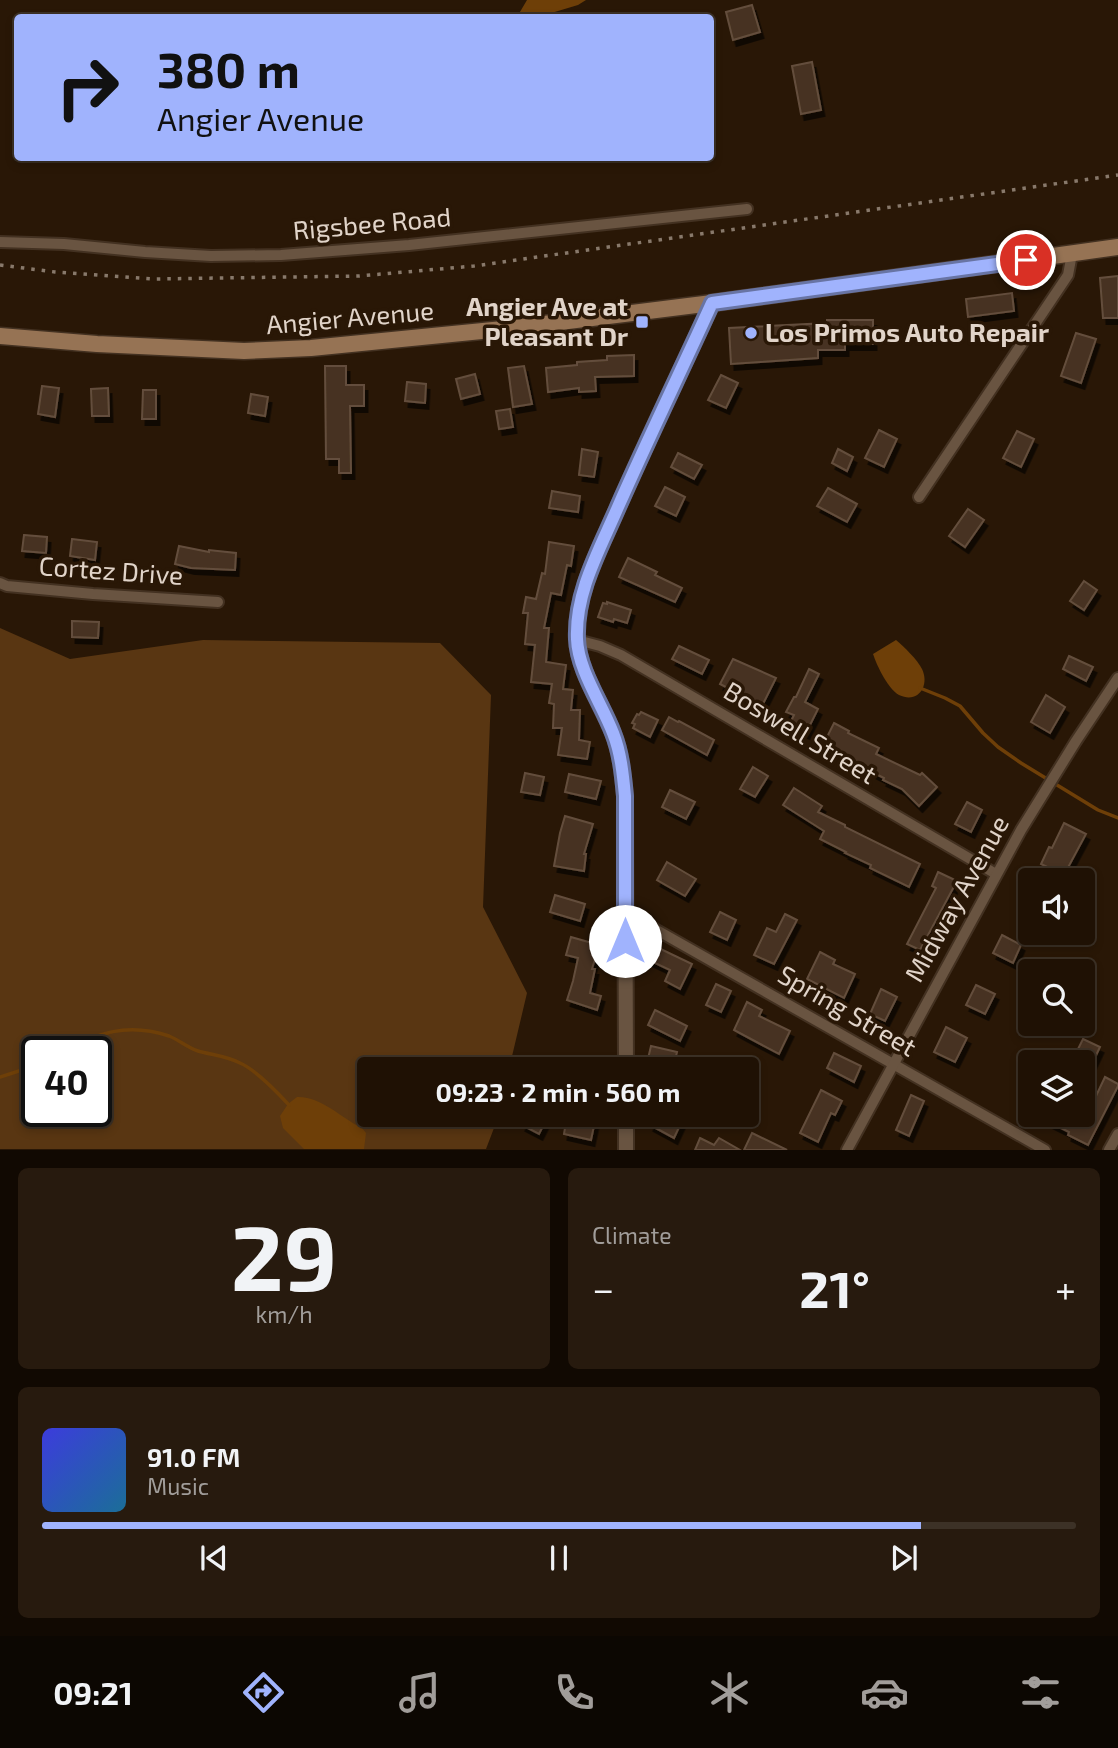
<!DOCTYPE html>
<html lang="en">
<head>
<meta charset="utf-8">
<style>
	body { margin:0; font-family:"Exo 2",sans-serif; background:#271a0e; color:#f1f3f6; height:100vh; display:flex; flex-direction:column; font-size:26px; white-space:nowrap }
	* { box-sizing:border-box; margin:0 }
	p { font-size:23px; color:#a19d9a }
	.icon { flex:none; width:38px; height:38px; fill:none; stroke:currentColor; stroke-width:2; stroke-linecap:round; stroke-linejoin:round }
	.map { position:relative; height:1150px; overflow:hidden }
	.sheet { display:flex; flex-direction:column; gap:18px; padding:18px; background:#110902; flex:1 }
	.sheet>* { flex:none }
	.hud { position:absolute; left:14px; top:14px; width:700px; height:147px; border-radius:7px; box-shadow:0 4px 10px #0003,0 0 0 2px #3c3126; background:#a0b3fd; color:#111; overflow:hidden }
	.controls { position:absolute; left:1018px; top:868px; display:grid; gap:14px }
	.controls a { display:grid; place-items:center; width:77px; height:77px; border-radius:7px; background:#1f1104; box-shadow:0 4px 10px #0003,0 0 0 2px #3c3126; font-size:35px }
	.speed { position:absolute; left:21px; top:1036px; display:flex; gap:14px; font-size:35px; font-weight:700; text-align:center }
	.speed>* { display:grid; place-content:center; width:91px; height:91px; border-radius:50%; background:#1f1104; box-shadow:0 4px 10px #0003,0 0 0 2px #3c3126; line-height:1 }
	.speed .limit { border:4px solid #111; border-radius:10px; background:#fff; color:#111 }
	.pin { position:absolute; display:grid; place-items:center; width:60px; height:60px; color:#fff; margin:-30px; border:4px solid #fff; border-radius:50%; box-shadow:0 2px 7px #0007 }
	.me { position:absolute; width:77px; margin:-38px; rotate:0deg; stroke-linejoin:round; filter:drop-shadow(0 0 5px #0008) }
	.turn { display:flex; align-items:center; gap:24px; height:147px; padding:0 28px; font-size:32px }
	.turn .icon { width:91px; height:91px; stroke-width:2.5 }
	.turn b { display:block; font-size:49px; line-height:60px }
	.big { font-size:52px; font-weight:700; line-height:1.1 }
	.sheet .tile { flex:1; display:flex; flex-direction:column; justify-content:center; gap:10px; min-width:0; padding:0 24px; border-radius:10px; background:#271a0e }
	.sheet .dial { align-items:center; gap:0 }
	.dial b { font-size:91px; line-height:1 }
	.song { display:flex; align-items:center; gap:21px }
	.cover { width:84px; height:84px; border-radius:10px; background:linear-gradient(135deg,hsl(240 70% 55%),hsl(200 70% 35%)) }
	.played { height:7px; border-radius:4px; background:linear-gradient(90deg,#a0b3fd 85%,#3c3126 85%) }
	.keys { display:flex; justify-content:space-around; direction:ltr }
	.heat { display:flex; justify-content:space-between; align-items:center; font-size:38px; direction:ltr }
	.sheet .tiles { flex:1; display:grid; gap:18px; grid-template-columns:1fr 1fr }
	.tile:last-child { grid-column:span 2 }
	.trip { position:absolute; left:357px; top:1057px; width:402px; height:70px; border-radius:7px; background:#1f1104; box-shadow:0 4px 10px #0003,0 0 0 2px #3c3126; font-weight:700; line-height:70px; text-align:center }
	.tabs { display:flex; height:112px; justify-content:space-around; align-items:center; background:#0c0702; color:#a19d9a }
	.tabs .icon { width:49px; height:49px }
	.tabs .active { color:#a0b3fd }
	.tabs b { font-size:32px; color:#f1f3f6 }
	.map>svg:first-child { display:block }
	.green { fill:#593612; fill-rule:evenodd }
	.water { fill:#6e3f08 }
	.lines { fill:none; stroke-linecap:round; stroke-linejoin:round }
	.stream { stroke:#6e3f08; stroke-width:3.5 }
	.building { fill:#473321; stroke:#644e3c; stroke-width:2; filter:url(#shadow) }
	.minor-casing { stroke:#433121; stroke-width:14 }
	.tertiary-casing { stroke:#433121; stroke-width:18 }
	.secondary-casing { stroke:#433121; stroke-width:19 }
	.minor { stroke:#695441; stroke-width:10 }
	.tertiary { stroke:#695441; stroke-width:14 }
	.secondary { stroke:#967354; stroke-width:16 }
	.rail { stroke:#88796b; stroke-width:3.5; stroke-dasharray:3.5 7; stroke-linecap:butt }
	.route-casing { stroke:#6874a4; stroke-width:18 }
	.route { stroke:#a0b3fd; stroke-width:12 }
	.poi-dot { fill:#a0b3fd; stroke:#291706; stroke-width:2.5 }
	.labels { text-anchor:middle; stroke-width:7; stroke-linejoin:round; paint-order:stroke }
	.street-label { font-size:26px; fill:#e1d4c9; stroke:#291706 }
	.poi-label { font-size:26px; font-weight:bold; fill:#e1d4c9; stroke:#291706; text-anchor:end }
</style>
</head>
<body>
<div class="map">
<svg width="1118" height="1150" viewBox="0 0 1118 1150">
	<defs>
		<filter id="shadow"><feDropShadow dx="3.5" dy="6" stdDeviation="0" flood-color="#0009"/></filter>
	</defs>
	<rect width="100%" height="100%" fill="#291706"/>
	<!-- green -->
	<path class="green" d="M 0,628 L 70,659 L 203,640 L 440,643 L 491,695 L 483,907 L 527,993 L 509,1069 L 369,1069 L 369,1115 L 499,1115 L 486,1149 L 0,1149 ZM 37,1052 L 96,1052 L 96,1111 L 37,1111 Z"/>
	<!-- water -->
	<g class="water">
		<path d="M 527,0 L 586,0 L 578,5 L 548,14 L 545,17 L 517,17 Z"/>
		<path d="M 896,640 C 904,647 917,659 922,669 C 930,686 918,704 899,695 C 888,689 877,666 873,654 Z"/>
		<path d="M 297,1097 C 321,1096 341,1118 362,1128 L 366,1133 L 364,1149 L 304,1149 L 283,1128 L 280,1116 L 288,1104 Z"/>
	</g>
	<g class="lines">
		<!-- stream -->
		<g class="stream">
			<path d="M 920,688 L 945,698 L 960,706 L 983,733 L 998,747 L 1021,763 L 1098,810 L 1118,818"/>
			<path d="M 60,1052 C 98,1033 127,1022 169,1036 C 179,1040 188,1048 198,1051 C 212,1055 226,1056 240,1063 C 256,1070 277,1092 289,1105"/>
			<path d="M 0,1077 L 25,1069 L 37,1063"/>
		</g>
	</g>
	<!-- building -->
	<g class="building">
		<path d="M 752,5 L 760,32 L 733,40 L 726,12 Z"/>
		<path d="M 812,62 L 821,110 L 801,114 L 792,66 Z"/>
		<path d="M 1118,276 L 1118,318 L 1103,318 L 1100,278 Z"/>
		<path d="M 1012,293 L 1014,311 L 968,317 L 966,299 Z"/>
		<path d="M 827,320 L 873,320 L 873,344 L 845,344 L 845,350 L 818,350 L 818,358 L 731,364 L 729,328 L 827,323 Z"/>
		<path d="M 1076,333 L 1096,339 L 1081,383 L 1061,376 Z"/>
		<path d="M 634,355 L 634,376 L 595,377 L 596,391 L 579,392 L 579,388 L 548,392 L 546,368 L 577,365 L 577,362 L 607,360 L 607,356 Z"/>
		<path d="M 325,366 L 346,366 L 346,385 L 364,385 L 364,406 L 350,406 L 351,473 L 339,473 L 339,459 L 326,459 Z"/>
		<path d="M 524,366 L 532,404 L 513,407 L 508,368 Z"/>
		<path d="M 475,374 L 480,394 L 461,399 L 456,379 Z"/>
		<path d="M 721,375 L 738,383 L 726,408 L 708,400 Z"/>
		<path d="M 407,382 L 426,384 L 425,403 L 405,401 Z"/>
		<path d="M 42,386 L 59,388 L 55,417 L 38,414 Z"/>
		<path d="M 108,388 L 109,416 L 92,416 L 91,389 Z"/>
		<path d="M 143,390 L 156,390 L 156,419 L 142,419 Z"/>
		<path d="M 251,394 L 268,397 L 265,416 L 248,413 Z"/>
		<path d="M 510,409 L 513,427 L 499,429 L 496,411 Z"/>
		<path d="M 879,430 L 897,439 L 884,467 L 865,458 Z"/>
		<path d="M 1017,431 L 1034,439 L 1021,467 L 1003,458 Z"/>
		<path d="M 582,449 L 598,452 L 594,477 L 579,475 Z"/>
		<path d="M 838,449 L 853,457 L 847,471 L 832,463 Z"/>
		<path d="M 678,453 L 702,465 L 694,479 L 671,467 Z"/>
		<path d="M 665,487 L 685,497 L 676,516 L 655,506 Z"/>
		<path d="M 828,488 L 857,504 L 847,522 L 817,506 Z"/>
		<path d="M 552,491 L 580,496 L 578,512 L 549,508 Z"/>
		<path d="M 968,509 L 984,520 L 965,547 L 949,536 Z"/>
		<path d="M 24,535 L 47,537 L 46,553 L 22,551 Z"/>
		<path d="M 72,539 L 97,542 L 95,560 L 70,556 Z"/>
		<path d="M 549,542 L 574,546 L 571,566 L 567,565 L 561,595 L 551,593 L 544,628 L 549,628 L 546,662 L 566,665 L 563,689 L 573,690 L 571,710 L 580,710 L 579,740 L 590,742 L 587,759 L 558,755 L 562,728 L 553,728 L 554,704 L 549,703 L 552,684 L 531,682 L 535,645 L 525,644 L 528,613 L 523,613 L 526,597 L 536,599 L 542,573 L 545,574 Z"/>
		<path d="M 179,546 L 209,552 L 209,550 L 236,553 L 235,570 L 191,568 L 175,564 Z"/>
		<path d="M 628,558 L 657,572 L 655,575 L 682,588 L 675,602 L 619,577 Z"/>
		<path d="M 1084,581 L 1097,590 L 1084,610 L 1070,601 Z"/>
		<path d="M 607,602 L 631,610 L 627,623 L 614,619 L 613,622 L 598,617 L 603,603 L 607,604 Z"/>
		<path d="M 72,621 L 99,622 L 98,638 L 72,637 Z"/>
		<path d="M 679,646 L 709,660 L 702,674 L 672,659 Z"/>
		<path d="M 1069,656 L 1093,667 L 1086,681 L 1063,669 Z"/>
		<path d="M 733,659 L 776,678 L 762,706 L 720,684 Z"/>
		<path d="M 809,669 L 819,674 L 805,702 L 818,709 L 806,733 L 789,725 L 794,715 L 786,712 L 794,697 L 796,697 Z"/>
		<path d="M 1046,695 L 1065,707 L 1050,733 L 1031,722 Z"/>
		<path d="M 641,712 L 658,720 L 650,737 L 633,728 L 635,724 L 632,723 L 637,714 L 639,715 Z"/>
		<path d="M 669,717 L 678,722 L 679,721 L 714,740 L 707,755 L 662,730 Z"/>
		<path d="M 834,723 L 849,731 L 848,733 L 879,748 L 876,754 L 920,775 L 922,773 L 937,787 L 919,806 L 902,789 L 883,780 L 884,778 L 852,762 L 853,760 L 823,745 Z"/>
		<path d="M 753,767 L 768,776 L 755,797 L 740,789 Z"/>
		<path d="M 525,773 L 544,777 L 540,795 L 521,792 Z"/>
		<path d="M 569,774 L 601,781 L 596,799 L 565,792 Z"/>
		<path d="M 794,788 L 822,806 L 818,812 L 845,825 L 845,827 L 920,864 L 909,887 L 870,868 L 871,865 L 845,853 L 846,852 L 820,839 L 824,831 L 783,805 Z"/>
		<path d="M 670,790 L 695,802 L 686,819 L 662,807 Z"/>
		<path d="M 967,802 L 982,810 L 971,832 L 955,824 Z"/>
		<path d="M 565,816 L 593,824 L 584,854 L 586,854 L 584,871 L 554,866 L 560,833 Z"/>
		<path d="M 1064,823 L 1086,834 L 1064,875 L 1041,864 L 1049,847 L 1052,848 Z"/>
		<path d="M 667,862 L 696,879 L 685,896 L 657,880 Z"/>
		<path d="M 938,872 L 957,881 L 920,950 L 907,944 L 936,888 L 932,886 Z"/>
		<path d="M 555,895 L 585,904 L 580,921 L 550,912 Z"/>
		<path d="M 720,912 L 736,920 L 727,940 L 710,932 Z"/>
		<path d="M 785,914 L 797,920 L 774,964 L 754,955 L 767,928 L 776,932 Z"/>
		<path d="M 1002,935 L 1021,945 L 1013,963 L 993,953 Z"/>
		<path d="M 571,937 L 599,945 L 592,969 L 595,969 L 590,993 L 601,996 L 597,1010 L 567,1000 L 573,981 L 578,958 L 566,955 Z"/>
		<path d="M 646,942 L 692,964 L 680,989 L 665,981 L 670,970 L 640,956 Z"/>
		<path d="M 820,952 L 835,960 L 833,964 L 855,974 L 844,998 L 807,979 Z"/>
		<path d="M 716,984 L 731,991 L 721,1012 L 706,1005 Z"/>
		<path d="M 976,985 L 995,994 L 985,1014 L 966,1005 Z"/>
		<path d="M 881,989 L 897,997 L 885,1021 L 870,1014 Z"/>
		<path d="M 747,1002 L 762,1010 L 759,1016 L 790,1031 L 779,1054 L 734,1030 Z"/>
		<path d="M 655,1010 L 687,1026 L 680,1041 L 648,1025 Z"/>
		<path d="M 946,1027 L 967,1038 L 955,1062 L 934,1052 Z"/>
		<path d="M 1083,1039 L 1100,1047 L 1092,1064 L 1075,1055 Z"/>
		<path d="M 651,1046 L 677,1052 L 673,1069 L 647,1063 Z"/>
		<path d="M 834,1053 L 861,1066 L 854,1082 L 827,1068 Z"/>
		<path d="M 563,1057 L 606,1064 L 605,1069 L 561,1069 Z"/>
		<path d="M 1105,1077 L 1118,1084 L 1118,1086 L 1088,1145 L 1068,1135 L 1069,1132 L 1035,1115 L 1087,1115 Z"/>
		<path d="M 821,1090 L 842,1101 L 835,1115 L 831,1113 L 818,1142 L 800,1133 Z"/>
		<path d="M 911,1095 L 924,1101 L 909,1136 L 896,1130 Z"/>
		<path d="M 527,1115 L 535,1115 L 546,1120 L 539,1134 L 522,1125 Z"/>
		<path d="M 655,1115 L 666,1115 L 681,1123 L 674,1138 L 650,1125 Z"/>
		<path d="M 567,1116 L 595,1121 L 591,1140 L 564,1134 Z"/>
		<path d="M 752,1133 L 787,1150 L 744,1150 Z"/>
		<path d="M 700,1138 L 714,1145 L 719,1138 L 740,1150 L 695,1150 Z"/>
	</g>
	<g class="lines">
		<!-- minor casing -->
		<g class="minor-casing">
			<g id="minor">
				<path d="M 0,242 L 64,244 L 145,252 L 211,256 L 281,255 L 409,245 L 747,209"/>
				<path d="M 919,497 L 1068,275 L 1072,254"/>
				<path d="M 0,583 L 7,586 L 93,594 L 218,602"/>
				<path d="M 577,640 L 600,646 L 621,655 L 996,874"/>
				<path d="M 626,915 L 646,924 L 1045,1150"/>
				<path d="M 847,1150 L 1021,830 L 1076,741 L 1118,678"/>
				<path d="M 1109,1150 L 1118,1134"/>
			</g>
		</g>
		<!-- tertiary casing -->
		<g class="tertiary-casing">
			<g id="tertiary">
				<path d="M 626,1069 L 625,796 C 623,775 621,753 613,733 C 602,705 578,670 577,639 C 575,592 600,549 618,507 C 648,438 681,371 712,303"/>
				<path d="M 626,1115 L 626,1150"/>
			</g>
		</g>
		<!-- secondary casing -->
		<g class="secondary-casing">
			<path id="secondary" d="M 0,336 L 97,344 L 244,351 L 311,348 L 512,328 L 712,303 L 1118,247"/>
		</g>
		<!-- minor -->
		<use href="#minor" class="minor"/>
		<!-- tertiary -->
		<use href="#tertiary" class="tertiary"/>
		<!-- secondary -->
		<use href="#secondary" class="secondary"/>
		<!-- rail -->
		<path class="rail" d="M 0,265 L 55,272 L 152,279 L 359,276 L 474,266 L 1118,175"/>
	</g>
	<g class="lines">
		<!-- route casing -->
		<g class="route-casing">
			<path id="route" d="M 625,941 L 625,796 C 623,775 621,753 613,733 C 602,704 578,670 577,639 C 575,592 600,549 618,507 C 648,439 681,371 712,303 L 1026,260"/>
		</g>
		<!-- route -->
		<use href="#route" class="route"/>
	</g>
	<!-- markers -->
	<g class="poi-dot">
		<rect x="635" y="315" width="14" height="14" rx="3.5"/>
		<circle cx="751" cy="333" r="7"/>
	</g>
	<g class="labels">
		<!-- street labels -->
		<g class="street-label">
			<text transform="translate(372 224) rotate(-5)" y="9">Rigsbee Road</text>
			<text transform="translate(350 318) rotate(-5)" y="9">Angier Avenue</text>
			<text transform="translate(111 571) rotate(4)" y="9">Cortez Drive</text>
			<text transform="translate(800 733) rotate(31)" y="9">Boswell Street</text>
			<text transform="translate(957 899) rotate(-61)" y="9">Midway Avenue</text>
			<text transform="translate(847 1011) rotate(30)" y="9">Spring Street</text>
		</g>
		<!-- poi labels -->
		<g class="poi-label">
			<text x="628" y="316">Angier Ave at<tspan x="628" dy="30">Pleasant Dr</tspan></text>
			<text x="765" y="342" text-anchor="start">Los Primos Auto Repair</text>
		</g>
	</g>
</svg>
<div class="controls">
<a><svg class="icon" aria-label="sound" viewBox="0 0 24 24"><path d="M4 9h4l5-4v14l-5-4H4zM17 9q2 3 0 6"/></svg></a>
<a><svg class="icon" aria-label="search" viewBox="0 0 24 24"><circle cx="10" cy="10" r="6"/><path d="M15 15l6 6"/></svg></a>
<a><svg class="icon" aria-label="layers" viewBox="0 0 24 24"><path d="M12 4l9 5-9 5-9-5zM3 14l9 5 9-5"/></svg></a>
</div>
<div class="speed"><div class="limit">40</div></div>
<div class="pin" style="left:1026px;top:260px;background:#d93025"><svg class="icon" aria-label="arrive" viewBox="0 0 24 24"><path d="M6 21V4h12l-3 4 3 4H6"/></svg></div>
<svg class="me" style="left:625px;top:941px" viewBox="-20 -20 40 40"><circle r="19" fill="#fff"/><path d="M0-13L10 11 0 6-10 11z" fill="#a0b3fd"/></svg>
<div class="trip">09:23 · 2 min · 560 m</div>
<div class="hud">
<div class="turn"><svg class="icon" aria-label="right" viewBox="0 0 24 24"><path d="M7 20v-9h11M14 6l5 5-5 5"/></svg><div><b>380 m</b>Angier Avenue</div></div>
</div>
</div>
<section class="sheet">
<div class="tiles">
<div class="tile dial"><b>29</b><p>km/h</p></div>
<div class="tile"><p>Climate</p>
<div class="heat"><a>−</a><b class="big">21°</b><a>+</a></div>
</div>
<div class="tile">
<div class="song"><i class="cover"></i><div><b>91.0 FM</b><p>Music</p></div></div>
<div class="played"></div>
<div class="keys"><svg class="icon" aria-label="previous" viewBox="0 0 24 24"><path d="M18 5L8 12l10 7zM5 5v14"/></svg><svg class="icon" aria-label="pause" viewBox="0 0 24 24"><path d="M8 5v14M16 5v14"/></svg><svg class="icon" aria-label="next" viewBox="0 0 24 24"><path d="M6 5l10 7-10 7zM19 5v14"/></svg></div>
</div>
</div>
</section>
<nav class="tabs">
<b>09:21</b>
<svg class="icon active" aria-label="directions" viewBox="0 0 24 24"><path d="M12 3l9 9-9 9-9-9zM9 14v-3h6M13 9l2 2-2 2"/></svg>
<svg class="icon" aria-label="music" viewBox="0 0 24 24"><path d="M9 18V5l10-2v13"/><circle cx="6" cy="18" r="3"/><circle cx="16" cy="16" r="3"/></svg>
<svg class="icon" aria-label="phone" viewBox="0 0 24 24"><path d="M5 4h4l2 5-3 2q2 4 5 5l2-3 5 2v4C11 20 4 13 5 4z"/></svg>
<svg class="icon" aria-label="climate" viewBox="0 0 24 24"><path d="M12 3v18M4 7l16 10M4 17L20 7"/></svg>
<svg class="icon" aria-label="car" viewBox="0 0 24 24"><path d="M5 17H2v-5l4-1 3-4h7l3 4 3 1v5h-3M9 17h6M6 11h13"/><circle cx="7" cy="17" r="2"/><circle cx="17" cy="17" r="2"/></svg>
<svg class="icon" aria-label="filters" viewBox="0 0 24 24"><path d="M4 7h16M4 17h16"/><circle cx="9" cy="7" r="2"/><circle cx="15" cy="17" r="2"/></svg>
</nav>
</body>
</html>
